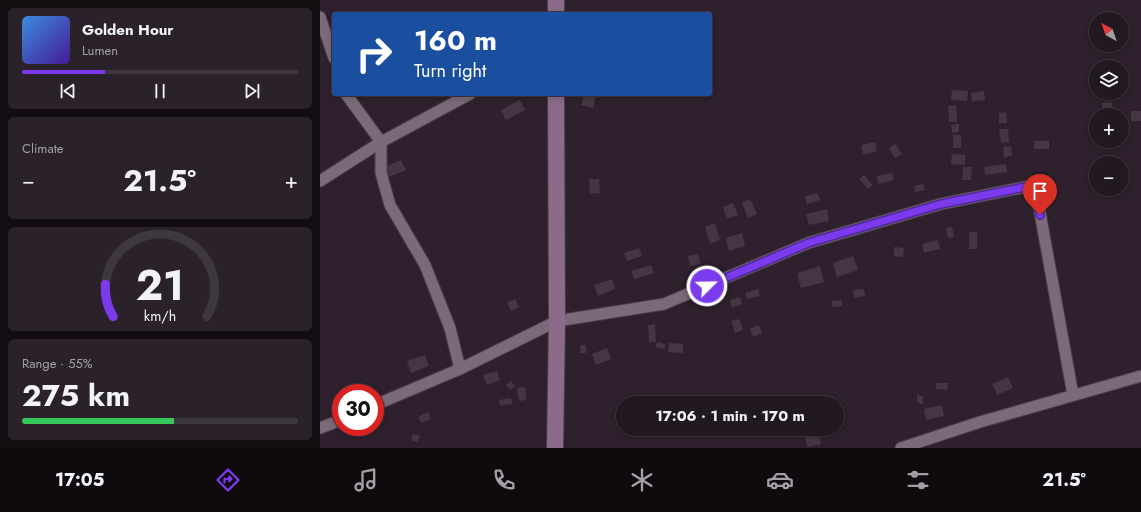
<!DOCTYPE html>
<html lang="en">
<head>
<meta charset="utf-8">
<style>
	body { margin:0; font-family:Jost,sans-serif; background:#2a212a; color:#f1f3f6; height:100vh; display:flex; flex-direction:column; font-size:15px; white-space:nowrap }
	* { box-sizing:border-box; margin:0 }
	p { font-size:13px; color:#a2a0a5 }
	.icon { flex:none; width:22px; height:22px; fill:none; stroke:currentColor; stroke-width:2; stroke-linecap:round; stroke-linejoin:round }
	.map { position:relative; flex:1; overflow:hidden }
	.drawer { display:flex; flex-direction:column; gap:8px; padding:8px; background:#130d12; width:320px }
	.drawer>* { flex:none }
	.guide { position:absolute; left:12px; top:12px; width:380px; height:84px; border-radius:4px; box-shadow:0 2px 6px #0003,0 0 0 1px #3f373f; background:#1a4fa0; color:#fff; overflow:hidden }
	.needle { width:26px; rotate:320deg }
	.buttons { position:absolute; left:769px; top:12px; display:grid; gap:8px }
	.buttons a { display:grid; place-items:center; width:40px; height:40px; border-radius:50%; background:#221821; box-shadow:0 2px 6px #0003,0 0 0 1px #3f373f; font-size:20px }
	.speed { position:absolute; left:12px; top:384px; display:flex; gap:8px; font-size:20px; font-weight:700; text-align:center }
	.speed>* { display:grid; place-content:center; width:52px; height:52px; border-radius:50%; background:#221821; box-shadow:0 2px 6px #0003,0 0 0 1px #3f373f; line-height:1 }
	.speed .limit { border:6px solid #d22; background:#fff; color:#111 }
	.pin { position:absolute; display:grid; place-items:center; width:34px; height:34px; color:#fff; margin:-41px -17px; border-radius:50% 50% 50% 0; rotate:-45deg; box-shadow:0 0 4px #0007 }
	.pin .icon { rotate:45deg }
	.me { position:absolute; width:44px; margin:-22px; rotate:67deg; stroke-linejoin:round; filter:drop-shadow(0 0 3px #0008) }
	.turn { display:flex; align-items:center; gap:14px; height:84px; padding:0 16px; font-size:18px }
	.turn .icon { width:52px; height:52px; stroke-width:2.5 }
	.turn b { display:block; font-size:28px; line-height:34px }
	.big { font-size:30px; font-weight:700; line-height:1.1 }
	.drawer .card { flex:1; display:flex; flex-direction:column; justify-content:center; gap:6px; min-width:0; padding:0 14px; border-radius:6px; background:#2a212a }
	.drawer .dial { align-items:center; gap:0 }
	.dial svg { height:104px; overflow:visible; fill:none; stroke:#3f373f; stroke-width:7; stroke-linecap:round; text-anchor:middle }
	.dial text { fill:#f1f3f6; stroke:none }
	.song { display:flex; align-items:center; gap:12px }
	.cover { width:48px; height:48px; border-radius:6px; background:linear-gradient(135deg,hsl(210 70% 55%),hsl(260 70% 35%)) }
	.played { height:4px; border-radius:2px; background:linear-gradient(90deg,#7c3aed 30%,#3f373f 30%) }
	.keys { display:flex; justify-content:space-around; direction:ltr }
	.heat { display:flex; justify-content:space-between; align-items:center; font-size:22px; direction:ltr }
	.charge { height:6px; border-radius:3px; background:linear-gradient(90deg,#34c759 55%,#3f373f 0) }
	.trip { position:absolute; left:296px; top:396px; width:228px; height:40px; border-radius:20px; background:#221821; box-shadow:0 2px 6px #0003,0 0 0 1px #3f373f; font-weight:700; line-height:40px; text-align:center }
	.dock { display:flex; height:64px; justify-content:space-around; align-items:center; background:#0e0a0d; color:#a2a0a5 }
	.dock .icon { width:28px; height:28px }
	.dock .on { color:#7c3aed }
	.dock b { font-size:18px; color:#f1f3f6 }
	main { display:flex; flex:1; min-height:0 }
	.map>svg:first-child { display:block }
	.building { fill:#453643 }
	.lines { fill:none; stroke-linecap:round; stroke-linejoin:round }
	.street-casing { stroke:#4b3f4a; stroke-width:13 }
	.secondary-casing { stroke:#4b3f4a; stroke-width:18 }
	.street { stroke:#7b6a79; stroke-width:11 }
	.secondary { stroke:#8c6a89; stroke-width:16 }
	.route-casing { stroke:#51269a; stroke-width:10 }
	.route { stroke:#7c3aed; stroke-width:7 }
</style>
</head>
<body>
<main>
<section class="drawer">
<div class="card">
<div class="song"><i class="cover"></i><div><b>Golden Hour</b><p>Lumen</p></div></div>
<div class="played"></div>
<div class="keys"><svg class="icon" aria-label="previous" viewBox="0 0 24 24"><path d="M18 5L8 12l10 7zM5 5v14"/></svg><svg class="icon" aria-label="pause" viewBox="0 0 24 24"><path d="M8 5v14M16 5v14"/></svg><svg class="icon" aria-label="next" viewBox="0 0 24 24"><path d="M6 5l10 7-10 7zM19 5v14"/></svg></div>
</div>
<div class="card"><p>Climate</p>
<div class="heat"><a>−</a><b class="big">21.5°</b><a>+</a></div>
</div>
<div class="card dial"><svg viewBox="0 0 100 80">
<path d="M14 69A42 42 0 1 1 86 69"/>
<path d="M14 69A42 42 0 0 1 8 44" stroke="#7c3aed"/>
<text x="50" y="56" font-size="32" font-weight="700">21</text>
<text x="50" y="72" font-size="11">km/h</text>
</svg></div>
<div class="card"><p>Range · 55%</p><b class="big">275 km</b><div class="charge"></div></div>
</section>
<div class="map">
<svg width="821" height="448" viewBox="0 0 821 448">
	<rect width="100%" height="100%" fill="#2e202c"/>
	<!-- building -->
	<g class="building">
		<path d="M 632,90 L 648,91 L 647,101 L 631,100 Z"/>
		<path d="M 664,91 L 665,100 L 652,101 L 651,93 Z"/>
		<path d="M 264,94 L 276,94 L 273,108 L 261,105 Z"/>
		<path d="M 200,100 L 205,110 L 186,120 L 181,110 Z"/>
		<path d="M 792,102 L 793,115 L 783,115 L 782,103 Z"/>
		<path d="M 636,105 L 637,122 L 629,122 L 628,106 Z"/>
		<rect x="811" y="111" width="10" height="10"/>
		<path d="M 686,112 L 687,123 L 679,123 L 679,113 Z"/>
		<path d="M 639,124 L 639,132 L 632,133 L 631,125 Z"/>
		<path d="M 679,129 L 688,129 L 689,142 L 681,143 Z"/>
		<rect x="633" y="135" width="8" height="13"/>
		<rect x="714" y="141" width="15" height="8"/>
		<path d="M 555,142 L 557,151 L 543,155 L 541,145 Z"/>
		<path d="M 575,144 L 582,154 L 575,158 L 569,148 Z"/>
		<path d="M 683,147 L 691,147 L 692,156 L 684,157 Z"/>
		<path d="M 632,154 L 645,155 L 645,165 L 631,164 Z"/>
		<path d="M 81,160 L 86,170 L 67,178 L 62,168 Z"/>
		<path d="M 802,163 L 807,163 L 808,179 L 802,180 Z"/>
		<path d="M 686,164 L 687,172 L 665,175 L 664,167 Z"/>
		<path d="M 643,167 L 652,167 L 651,180 L 642,180 Z"/>
		<path d="M 572,173 L 574,180 L 558,184 L 557,176 Z"/>
		<path d="M 544,175 L 553,185 L 548,189 L 539,179 Z"/>
		<path d="M 269,179 L 279,179 L 280,193 L 270,194 Z"/>
		<path d="M 603,184 L 605,190 L 595,192 L 594,186 Z"/>
		<path d="M 498,193 L 500,200 L 487,204 L 485,196 Z"/>
		<path d="M 430,199 L 437,214 L 428,218 L 422,203 Z"/>
		<path d="M 413,203 L 418,215 L 407,219 L 403,207 Z"/>
		<path d="M 507,209 L 509,221 L 489,225 L 486,214 Z"/>
		<path d="M 395,223 L 400,240 L 390,244 L 385,227 Z"/>
		<path d="M 632,227 L 634,237 L 628,238 L 626,228 Z"/>
		<rect x="649" y="232" width="8" height="17"/>
		<path d="M 422,233 L 425,246 L 409,251 L 406,238 Z"/>
		<path d="M 618,240 L 620,249 L 604,253 L 602,244 Z"/>
		<path d="M 574,247 L 584,248 L 583,257 L 574,256 Z"/>
		<path d="M 319,248 L 322,256 L 307,261 L 304,253 Z"/>
		<path d="M 378,254 L 381,264 L 370,266 L 368,256 Z"/>
		<path d="M 533,256 L 538,270 L 517,277 L 513,263 Z"/>
		<path d="M 331,265 L 334,273 L 314,279 L 311,271 Z"/>
		<path d="M 500,266 L 504,282 L 481,288 L 477,273 Z"/>
		<path d="M 292,279 L 295,289 L 278,296 L 274,285 Z"/>
		<path d="M 438,289 L 440,296 L 427,299 L 425,293 Z"/>
		<path d="M 544,289 L 545,296 L 534,298 L 533,290 Z"/>
		<path d="M 420,297 L 422,304 L 412,308 L 410,300 Z"/>
		<path d="M 195,299 L 199,307 L 191,311 L 187,302 Z"/>
		<path d="M 522,300 L 522,306 L 512,307 L 512,301 Z"/>
		<path d="M 419,319 L 423,330 L 415,333 L 411,321 Z"/>
		<path d="M 335,324 L 336,342 L 329,342 L 328,325 Z"/>
		<path d="M 439,325 L 442,333 L 433,337 L 430,329 Z"/>
		<path d="M 337,342 L 345,344 L 345,349 L 336,347 Z"/>
		<path d="M 349,343 L 363,344 L 363,353 L 348,352 Z"/>
		<path d="M 261,345 L 266,345 L 266,353 L 260,353 Z"/>
		<path d="M 287,348 L 291,359 L 276,365 L 272,354 Z"/>
		<path d="M 105,355 L 109,366 L 91,373 L 87,361 Z"/>
		<path d="M 177,371 L 180,380 L 167,385 L 163,375 Z"/>
		<path d="M 688,377 L 693,388 L 677,395 L 672,384 Z"/>
		<path d="M 191,381 L 195,386 L 190,390 L 186,385 Z"/>
		<path d="M 616,383 L 628,383 L 627,390 L 616,389 Z"/>
		<path d="M 205,387 L 206,400 L 199,401 L 197,388 Z"/>
		<path d="M 597,395 L 603,396 L 603,404 L 597,403 Z"/>
		<path d="M 191,398 L 192,404 L 180,405 L 179,400 Z"/>
		<path d="M 622,405 L 624,416 L 606,420 L 604,409 Z"/>
		<path d="M 108,412 L 111,419 L 101,423 L 98,417 Z"/>
		<path d="M 93,434 L 100,436 L 98,442 L 91,440 Z"/>
		<path d="M 499,434 L 501,444 L 487,447 L 485,437 Z"/>
	</g>
	<g class="lines">
		<!-- street casing -->
		<g class="street-casing">
			<g id="street">
				<path d="M 0,17 L 14,58"/>
				<path d="M 26,94 L 61,142 L 61,173 L 70,205 L 105,265 L 130,328 L 140,369"/>
				<path d="M 0,181 L 61,142 L 150,94"/>
				<path d="M 55,405 L 140,369 L 237,321 L 344,304 L 488,243 L 621,204 L 715,185 L 753,395"/>
				<path d="M 0,428 L 21,420"/>
				<path d="M 581,448 L 660,422 L 821,376"/>
			</g>
		</g>
		<!-- secondary casing -->
		<g class="secondary-casing">
			<g id="secondary">
				<path d="M 236,14 L 236,0"/>
				<path d="M 235,448 L 237,321 L 236,94"/>
			</g>
		</g>
		<!-- street -->
		<use href="#street" class="street"/>
		<!-- secondary -->
		<use href="#secondary" class="secondary"/>
	</g>
	<g class="lines">
		<!-- route casing -->
		<g class="route-casing">
			<path id="route" d="M 387,286 L 488,243 L 621,204 L 715,185 L 720,215"/>
		</g>
		<!-- route -->
		<use href="#route" class="route"/>
	</g>
</svg>
<div class="buttons">
<a><svg class="needle" viewBox="-14 -14 28 28"><path d="M0-13l5 13h-10z" fill="#e53935"/><path d="M0 13l5-13h-10z" fill="#a2a0a5"/></svg></a>
<a><svg class="icon" aria-label="layers" viewBox="0 0 24 24"><path d="M12 4l9 5-9 5-9-5zM3 14l9 5 9-5"/></svg></a>
<a>+</a>
<a>−</a>
</div>
<div class="speed"><div class="limit">30</div></div>
<div class="pin" style="left:720px;top:215px;background:#d93025"><svg class="icon" aria-label="arrive" viewBox="0 0 24 24"><path d="M6 21V4h12l-3 4 3 4H6"/></svg></div>
<svg class="me" style="left:387px;top:286px" viewBox="-20 -20 40 40"><circle r="17" fill="#7c3aed" stroke="#fff" stroke-width="3"/><path d="M0-11L8 9 0 5-8 9z" fill="#fff"/></svg>
<div class="trip">17:06 · 1 min · 170 m</div>
<div class="guide">
<div class="turn"><svg class="icon" aria-label="right" viewBox="0 0 24 24"><path d="M7 20v-9h11M14 6l5 5-5 5"/></svg><div><b>160 m</b>Turn right</div></div>
</div>
</div>
</main>
<nav class="dock">
<b>17:05</b>
<svg class="icon on" aria-label="directions" viewBox="0 0 24 24"><path d="M12 3l9 9-9 9-9-9zM9 14v-3h6M13 9l2 2-2 2"/></svg>
<svg class="icon" aria-label="music" viewBox="0 0 24 24"><path d="M9 18V5l10-2v13"/><circle cx="6" cy="18" r="3"/><circle cx="16" cy="16" r="3"/></svg>
<svg class="icon" aria-label="phone" viewBox="0 0 24 24"><path d="M5 4h4l2 5-3 2q2 4 5 5l2-3 5 2v4C11 20 4 13 5 4z"/></svg>
<svg class="icon" aria-label="climate" viewBox="0 0 24 24"><path d="M12 3v18M4 7l16 10M4 17L20 7"/></svg>
<svg class="icon" aria-label="car" viewBox="0 0 24 24"><path d="M5 17H2v-5l4-1 3-4h7l3 4 3 1v5h-3M9 17h6M6 11h13"/><circle cx="7" cy="17" r="2"/><circle cx="17" cy="17" r="2"/></svg>
<svg class="icon" aria-label="filters" viewBox="0 0 24 24"><path d="M4 7h16M4 17h16"/><circle cx="9" cy="7" r="2"/><circle cx="15" cy="17" r="2"/></svg>
<b>21.5°</b>
</nav>
</body>
</html>
